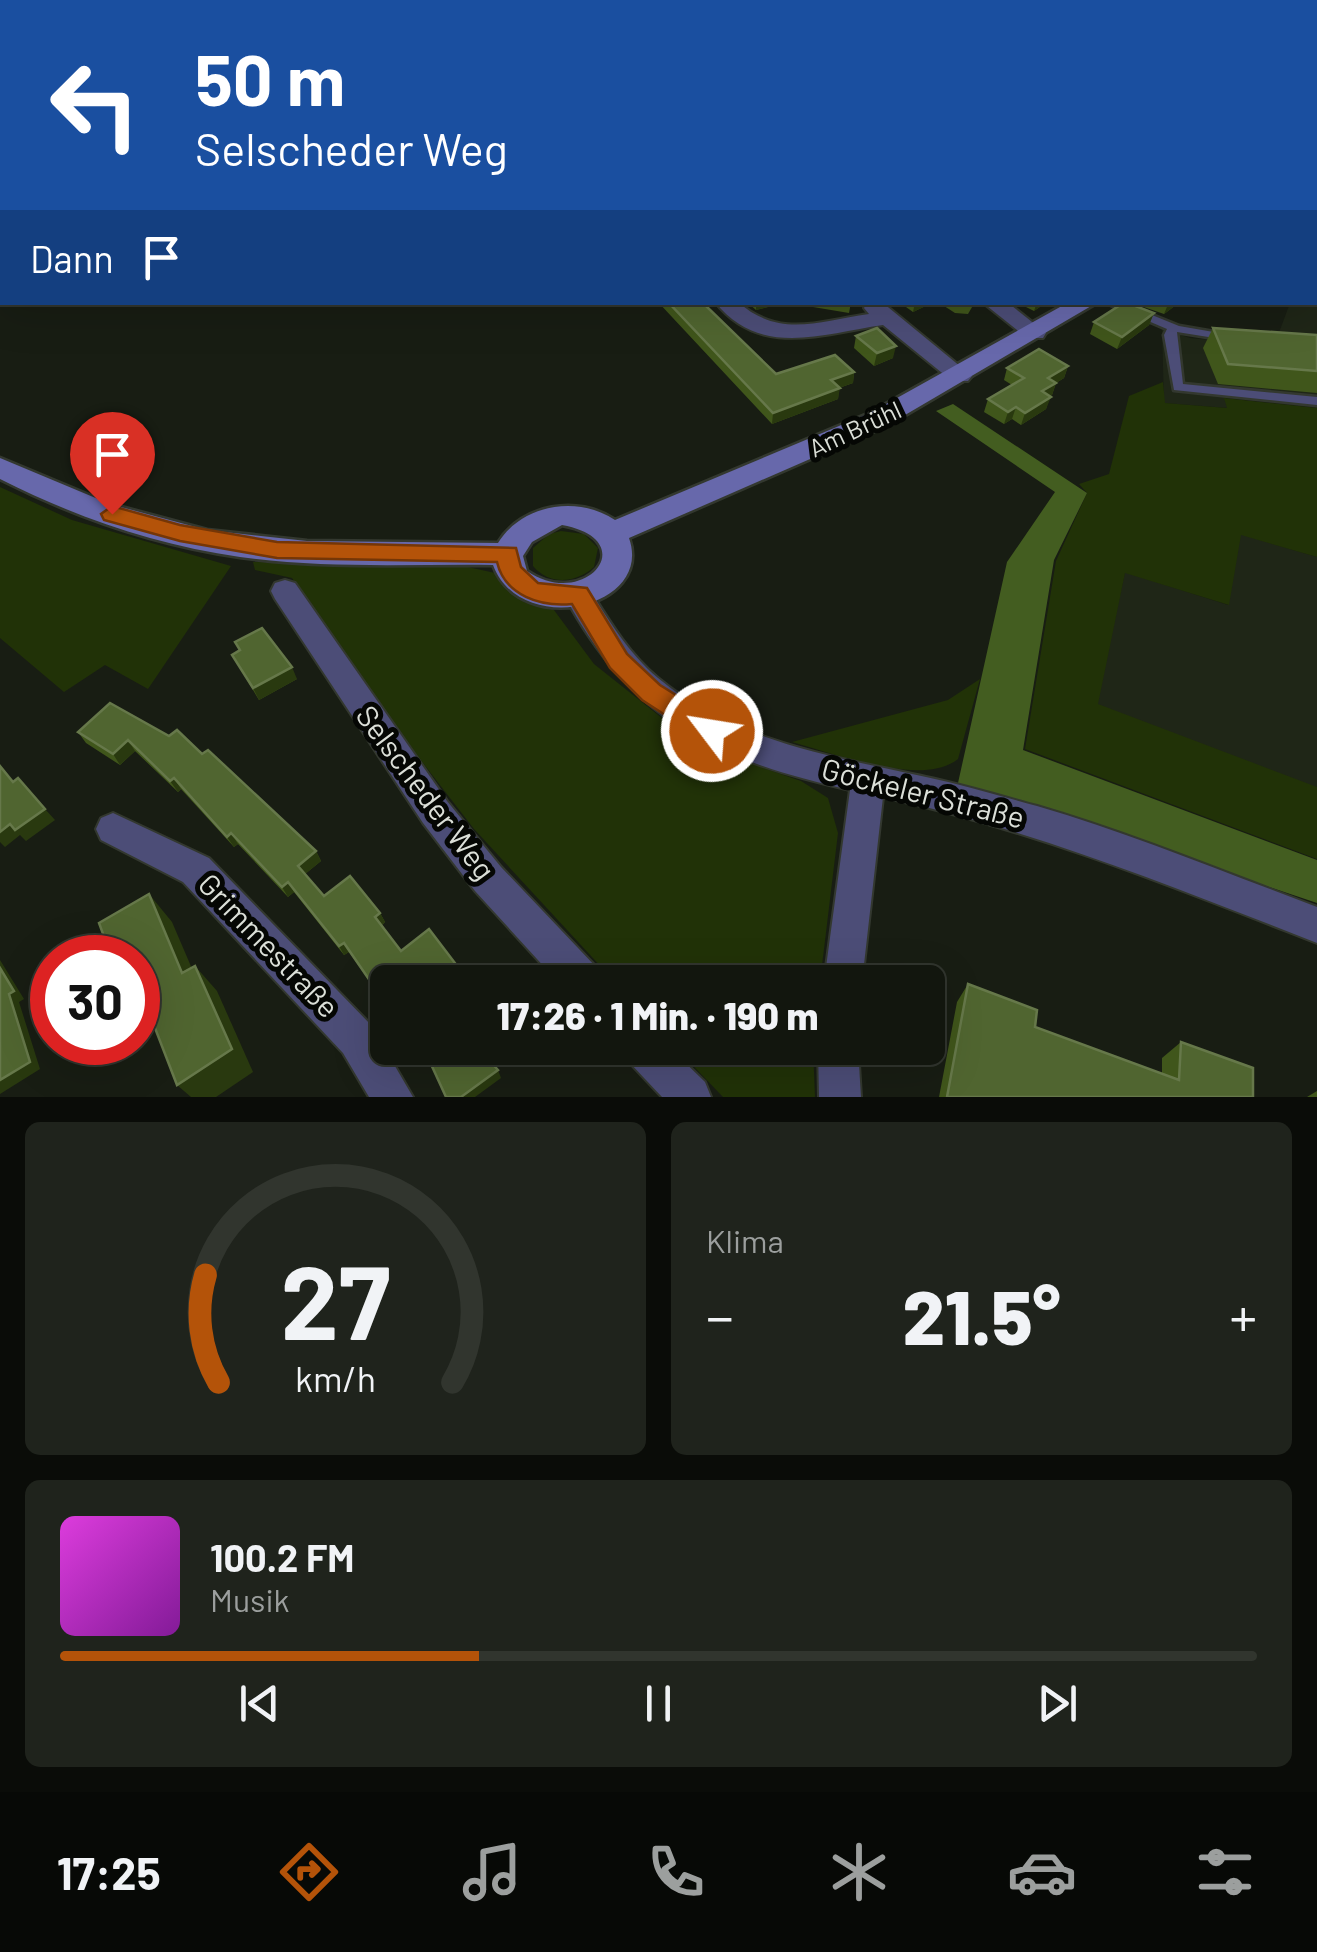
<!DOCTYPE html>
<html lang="de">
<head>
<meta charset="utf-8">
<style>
	body { margin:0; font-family:Barlow,sans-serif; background:#1f231c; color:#f1f3f6; height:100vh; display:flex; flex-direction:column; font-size:38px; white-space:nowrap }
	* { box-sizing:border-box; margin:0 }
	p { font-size:32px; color:#9c9f9e }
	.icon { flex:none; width:55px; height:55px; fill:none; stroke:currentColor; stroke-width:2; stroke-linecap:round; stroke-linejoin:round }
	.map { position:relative; height:1097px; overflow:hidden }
	.panel { display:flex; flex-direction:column; gap:25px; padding:25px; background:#0a0c08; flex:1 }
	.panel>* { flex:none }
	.top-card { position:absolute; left:0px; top:0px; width:1318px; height:305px; box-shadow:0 10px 40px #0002,0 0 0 2px #31352e; background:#1a4fa0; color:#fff; overflow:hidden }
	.speed { position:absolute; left:30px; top:935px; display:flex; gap:20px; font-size:50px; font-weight:700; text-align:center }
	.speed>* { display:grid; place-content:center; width:130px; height:130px; border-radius:50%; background:#12160e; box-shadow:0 10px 40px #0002,0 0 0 2px #31352e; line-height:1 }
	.speed .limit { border:15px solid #d22; background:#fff; color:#111 }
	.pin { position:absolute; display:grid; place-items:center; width:85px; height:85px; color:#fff; margin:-102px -42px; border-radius:50% 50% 50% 0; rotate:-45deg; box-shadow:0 0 10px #0007 }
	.pin .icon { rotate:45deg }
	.me { position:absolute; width:110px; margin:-55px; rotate:301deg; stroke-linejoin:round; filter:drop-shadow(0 0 8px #0008) }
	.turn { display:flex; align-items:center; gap:35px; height:210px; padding:0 30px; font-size:45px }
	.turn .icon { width:130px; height:130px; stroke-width:2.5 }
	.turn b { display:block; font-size:70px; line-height:85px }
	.then { display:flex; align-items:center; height:95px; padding:0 30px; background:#0003; gap:20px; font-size:38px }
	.big { font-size:75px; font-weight:800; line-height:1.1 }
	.panel .widget { flex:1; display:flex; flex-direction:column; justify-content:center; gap:15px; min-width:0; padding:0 35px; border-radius:15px; background:#1f231c }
	.panel .dial { align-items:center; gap:0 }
	.dial svg { height:260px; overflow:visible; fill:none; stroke:#31352e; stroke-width:7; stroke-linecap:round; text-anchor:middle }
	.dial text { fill:#f1f3f6; stroke:none }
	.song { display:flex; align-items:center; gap:30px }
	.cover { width:120px; height:120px; border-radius:15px; background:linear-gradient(135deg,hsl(300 70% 55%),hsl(290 70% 35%)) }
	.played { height:10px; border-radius:5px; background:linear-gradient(90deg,#b45309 35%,#31352e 35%) }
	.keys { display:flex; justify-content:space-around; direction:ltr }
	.heat { display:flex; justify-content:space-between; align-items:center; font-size:55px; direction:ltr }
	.panel .tiles { flex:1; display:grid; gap:25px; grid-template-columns:1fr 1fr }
	.widget:last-child { grid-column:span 2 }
	.trip { position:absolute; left:370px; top:965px; width:575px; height:100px; border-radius:15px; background:#12160e; box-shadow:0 10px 40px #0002,0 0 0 2px #31352e; font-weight:800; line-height:100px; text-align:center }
	.tab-bar { display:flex; height:160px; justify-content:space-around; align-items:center; background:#070906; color:#9c9f9e }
	.tab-bar .icon { width:70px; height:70px }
	.tab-bar .on { color:#b45309 }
	.tab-bar b { font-size:45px; color:#f1f3f6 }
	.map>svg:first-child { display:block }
	.built { fill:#1f2617 }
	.green { fill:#213207 }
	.forest { fill:#435d20 }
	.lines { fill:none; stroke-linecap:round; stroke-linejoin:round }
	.lane-casing { stroke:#33382f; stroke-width:5 }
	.street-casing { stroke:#33382f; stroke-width:4 }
	.secondary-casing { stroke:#33382f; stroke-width:5 }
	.lane { fill:#4c4d77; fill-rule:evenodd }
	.street { fill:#4c4d77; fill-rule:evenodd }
	.secondary { fill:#6768ab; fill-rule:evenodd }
	.wall { fill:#40561b }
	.shaded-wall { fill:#29390f }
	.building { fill:#506530; stroke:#66784a; stroke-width:2.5 }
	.route { fill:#b45309; stroke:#753606; stroke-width:2.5 }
	.labels { text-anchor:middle; stroke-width:10; stroke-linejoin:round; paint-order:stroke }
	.street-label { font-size:25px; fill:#dbdfd8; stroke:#050704 }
	.near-street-label { font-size:30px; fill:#dbdfd8; stroke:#050704 }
</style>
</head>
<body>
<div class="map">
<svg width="1317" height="1097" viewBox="0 0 1317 1097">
	<rect width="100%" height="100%" fill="#181d13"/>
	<!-- built -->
	<g class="built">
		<path d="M 1317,239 L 1317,408 L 1225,398 L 1228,408 L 1164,403 L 1162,329 L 1190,338 L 1274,346 L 1290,303 L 1315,302 Z"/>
		<path d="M 1240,534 L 1317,557 L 1317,788 L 1096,705 L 1125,572 L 1228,605 Z"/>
	</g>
	<!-- green -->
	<g class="green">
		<path d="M 1163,382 L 1165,403 L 1227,408 L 1224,398 L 1317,408 L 1317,557 L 1241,535 L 1229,605 L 1125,573 L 1098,704 L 1317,787 L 1317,859 L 1025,749 L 1056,561 L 1087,493 L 1079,484 L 1109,474 L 1129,396 Z"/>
		<path d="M 0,487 L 72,520 L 231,566 L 148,689 L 105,665 L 64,692 L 0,638 Z"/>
		<path d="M 561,531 L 584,534 L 598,548 L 594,567 C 576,583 550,586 533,566 L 533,548 L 549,534 Z"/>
		<path d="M 253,562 L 388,563 L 468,567 L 495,573 L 523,595 L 551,606 L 594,664 L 662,718 L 738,759 L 801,781 L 828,798 L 838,833 L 820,982 L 615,982 L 474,829 L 419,758 L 292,578 L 255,570 Z"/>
		<path d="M 980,679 L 958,759 C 922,788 833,753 792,742 L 948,700 Z"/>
		<path d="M 676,1048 L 813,1048 L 815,1097 L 723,1097 Z"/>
	</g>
	<!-- forest -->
	<path class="forest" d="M 953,404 L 1087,493 L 1054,560 L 1023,750 L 1317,860 L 1317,903 L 958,783 L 1007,562 L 1055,492 L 936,411 Z"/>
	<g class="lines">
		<!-- lane casing -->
		<g class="lane-casing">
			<path id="lane" d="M 1104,302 L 1120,302 L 1179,326 L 1231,335 L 1233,337 L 1227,340 L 1177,332 L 1183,384 L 1317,397 L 1317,405 L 1174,390 L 1164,335 L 1167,329 Z"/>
		</g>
		<!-- street casing -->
		<g class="street-casing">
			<g id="street">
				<path d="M 740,0 L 756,0 L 757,2 L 742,2 Z"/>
				<rect x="1086" y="0" width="14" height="2"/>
				<path d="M 715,302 L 738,302 C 780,339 818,321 869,314 L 864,308 L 867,303 L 883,303 L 972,376 L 968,381 L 952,381 L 883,325 C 821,334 760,358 715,302 Z"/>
				<path d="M 982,302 L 1007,302 L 1046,333 L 1043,338 L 1027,338 Z"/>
				<path d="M 285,580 L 295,583 L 447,801 L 501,867 L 597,968 L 602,982 L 558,982 L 475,891 L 423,823 L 275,599 L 271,591 L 275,583 Z"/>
				<path d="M 578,584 L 588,587 C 608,619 628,653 658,678 C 735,742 831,756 926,777 C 964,785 1000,796 1037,806 C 1132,834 1224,872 1317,907 L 1317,943 C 1174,887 1034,830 883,797 L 862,982 L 824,982 L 850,790 C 714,759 632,721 564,595 L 568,587 Z"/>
				<path d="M 113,813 L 209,858 L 371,1025 L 413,1097 L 369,1097 L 343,1053 L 183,882 L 101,840 L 96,829 L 101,818 Z"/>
				<path d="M 623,1048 L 670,1048 L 705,1082 L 711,1097 L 662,1097 L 629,1062 Z"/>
				<path d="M 818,1048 L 858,1048 L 861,1097 L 819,1097 Z"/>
			</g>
		</g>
		<!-- secondary casing -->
		<g class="secondary-casing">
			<g id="secondary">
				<path d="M 1317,163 L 1317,175 L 1315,176 L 1315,164 Z"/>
				<path d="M 1069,302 L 1098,302 L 888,425 L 629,538 C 654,609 520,638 493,565 C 409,564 323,569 240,557 C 156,545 75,517 0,479 L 0,458 L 110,504 L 207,530 L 307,541 L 498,543 C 522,504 578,495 615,520 L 870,413 ZM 562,525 C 644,540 585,611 527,571 L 523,556 L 532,542 Z"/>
			</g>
		</g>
		<!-- lane -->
		<use href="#lane" class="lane"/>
		<!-- street -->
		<use href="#street" class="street"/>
		<!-- secondary -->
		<use href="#secondary" class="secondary"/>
	</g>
	<!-- wall -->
	<g class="wall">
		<path d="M 764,0 L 1017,0 L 1016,2 L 774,2 Z"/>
		<path d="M 1165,0 L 1317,0 L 1317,62 L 1315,62 L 1315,2 L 1170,2 Z"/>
		<path d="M 658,302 L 702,302 L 776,374 L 854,372 L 853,383 L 839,388 L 838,399 L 772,424 Z"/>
		<path d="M 747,302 L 788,302 L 756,310 Z"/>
		<path d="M 807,302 L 851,302 L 849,313 L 813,307 Z"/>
		<path d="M 899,302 L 934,302 L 913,312 Z"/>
		<path d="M 938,302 L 975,302 L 968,314 L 955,313 Z"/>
		<path d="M 1016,302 L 1047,302 L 1034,311 Z"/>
		<path d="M 1136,302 L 1180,302 L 1164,314 L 1135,304 Z"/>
		<path d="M 1154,313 L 1149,325 L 1117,349 L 1090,334 L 1094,322 Z"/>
		<path d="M 1213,328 L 1317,335 L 1317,393 L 1218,384 L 1203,348 Z"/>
		<path d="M 856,336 L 893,358 L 874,366 L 854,348 Z"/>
		<path d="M 1068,366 L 1064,378 L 1056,383 L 1052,395 L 1050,396 L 1046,409 L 1021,425 L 1012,419 L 1004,424 L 984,412 L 988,399 L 1012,385 L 1004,380 L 1007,368 Z"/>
		<path d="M 232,655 L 297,679 L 259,700 Z"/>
		<path d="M 78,732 L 202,754 L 316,851 L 321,861 L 305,874 L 324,896 L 380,913 L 385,922 L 382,925 L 401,951 L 464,975 L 466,982 L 388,982 L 388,1008 L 349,952 L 344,955 L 294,892 L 288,897 L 238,844 L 234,847 L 181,789 L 178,792 L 135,751 L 120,765 L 86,743 Z"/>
		<path d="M 968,984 L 1035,1027 L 1162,1074 L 1162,1058 L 1181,1042 L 1253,1097 L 939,1097 L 957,1002 Z"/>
		<path d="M 1317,1091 L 1317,1097 L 1307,1097 Z"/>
	</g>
	<!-- shaded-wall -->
	<g class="shaded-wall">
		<path d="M 756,302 L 788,302 L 756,310 Z"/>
		<path d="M 915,302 L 934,302 L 913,312 Z"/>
		<path d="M 1037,302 L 1047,302 L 1034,311 Z"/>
		<path d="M 1169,302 L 1180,302 L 1164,314 Z"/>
		<path d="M 1154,313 L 1149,325 L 1117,349 L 1122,337 Z"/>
		<path d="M 896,346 L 893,358 L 874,366 L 877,353 Z"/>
		<path d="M 1068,366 L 1064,378 L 1056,383 L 1052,395 L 1037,404 L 1048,378 Z"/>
		<path d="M 854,372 L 853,383 L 830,391 L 831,380 Z"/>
		<path d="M 840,388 L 838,399 L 772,424 L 773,413 Z"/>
		<path d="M 1051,397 L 1046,409 L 1021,425 L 1025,413 Z"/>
		<path d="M 1016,407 L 1012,419 L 1004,424 L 1008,412 Z"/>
		<path d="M 292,667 L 297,679 L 259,700 L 253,688 Z"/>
		<path d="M 128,740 L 135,751 L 120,765 L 113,754 Z"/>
		<path d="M 174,778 L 181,789 L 178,792 L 170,781 Z"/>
		<path d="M 45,809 L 55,820 L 26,841 L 20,835 L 5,847 L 0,842 L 0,832 L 10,824 Z"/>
		<path d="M 231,833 L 238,844 L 234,847 L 227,837 Z"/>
		<path d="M 316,851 L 321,861 L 304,875 L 298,866 Z"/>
		<path d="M 288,882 L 294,892 L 288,897 L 282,887 Z"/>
		<path d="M 149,894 L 172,922 L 205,999 L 182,973 Z"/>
		<path d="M 380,913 L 385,922 L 380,926 L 375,917 Z"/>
		<path d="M 344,943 L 349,952 L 344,955 L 339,946 Z"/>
		<path d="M 0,960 L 24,999 L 19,1002 L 40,1069 L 0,1094 Z"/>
		<path d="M 195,966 L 217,991 L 253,1072 L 216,1097 L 191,1097 L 177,1085 Z"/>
		<path d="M 464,975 L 466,982 L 455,982 Z"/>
		<path d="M 143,997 L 156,1029 L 138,1011 L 138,1000 Z"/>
		<path d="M 498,1070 L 501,1078 L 475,1097 L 461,1097 Z"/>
	</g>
	<!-- building -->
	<g class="building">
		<path d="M 793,0 L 1014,0 L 1011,2 L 783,2 Z"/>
		<path d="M 1195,0 L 1215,0 L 1217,2 L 1199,2 Z"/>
		<path d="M 1265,0 L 1317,0 L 1317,48 L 1315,48 L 1315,2 L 1267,2 Z"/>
		<path d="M 668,302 L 702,302 L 776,374 L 835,355 L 854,372 L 831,380 L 840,388 L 773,413 Z"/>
		<path d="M 1125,302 L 1154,313 L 1122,337 L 1094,322 Z"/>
		<path d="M 877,328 L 896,346 L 877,353 L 856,336 Z"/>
		<path d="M 1213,328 L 1317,335 L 1317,371 L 1228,364 Z"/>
		<path d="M 1039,349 L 1068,366 L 1048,378 L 1056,383 L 1042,391 L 1051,397 L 1025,413 L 1016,407 L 1008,412 L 988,399 L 1024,378 L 1007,368 Z"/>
		<path d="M 262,628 L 292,667 L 253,688 L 232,655 L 240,650 L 235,642 Z"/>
		<path d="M 110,703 L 169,736 L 177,730 L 202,754 L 208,750 L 316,851 L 298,866 L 324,896 L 350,876 L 380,913 L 375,917 L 401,951 L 429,929 L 464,975 L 455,982 L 388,982 L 388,1007 L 344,943 L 339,946 L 288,882 L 282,887 L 231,833 L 227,837 L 174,778 L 170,781 L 128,740 L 113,754 L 78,732 Z"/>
		<path d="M 0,766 L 13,782 L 18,778 L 45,809 L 15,830 L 10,824 L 0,832 Z"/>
		<path d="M 149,894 L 182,973 L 195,966 L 232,1049 L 177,1085 L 143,997 L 138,1000 L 138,958 L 112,958 L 99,923 Z"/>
		<path d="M 0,968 L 14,991 L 9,994 L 30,1062 L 0,1080 Z"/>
		<path d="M 968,984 L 1037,1010 L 1035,1027 L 1179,1080 L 1181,1042 L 1253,1068 L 1253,1097 L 947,1097 Z"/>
		<path d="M 431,1048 L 478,1048 L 498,1070 L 461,1097 L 446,1097 L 425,1051 Z"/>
	</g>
	<!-- route -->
	<path class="route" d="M 112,506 L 180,525 L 277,542 L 516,548 L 521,567 L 538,583 L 587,588 L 627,654 L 660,685 L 721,723 L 725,731 L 721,739 L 712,742 L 702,739 L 642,700 L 610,668 L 572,604 C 541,607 505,596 497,562 L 277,558 L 180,541 L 104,520 L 101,514 Z"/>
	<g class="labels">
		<!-- street labels -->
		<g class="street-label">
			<text transform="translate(855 429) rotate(-25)" y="9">Am Brühl</text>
		</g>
		<!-- near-street labels -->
		<g class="near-street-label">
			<text transform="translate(425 793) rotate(53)" y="10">Selscheder Weg</text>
			<text transform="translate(923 794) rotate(14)" y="10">Göckeler Straße</text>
			<text transform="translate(268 946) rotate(46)" y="10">Grimmestraße</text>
		</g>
	</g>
</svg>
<div class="speed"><div class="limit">30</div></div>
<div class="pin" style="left:112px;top:514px;background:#d93025"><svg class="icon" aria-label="arrive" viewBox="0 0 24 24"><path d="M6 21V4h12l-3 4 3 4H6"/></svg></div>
<svg class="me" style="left:712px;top:731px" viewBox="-20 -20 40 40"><circle r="17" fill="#b45309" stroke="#fff" stroke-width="3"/><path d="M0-11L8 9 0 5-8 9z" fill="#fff"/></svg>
<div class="trip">17:26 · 1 Min. · 190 m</div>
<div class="top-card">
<div class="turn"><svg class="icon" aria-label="left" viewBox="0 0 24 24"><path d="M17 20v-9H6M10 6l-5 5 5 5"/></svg><div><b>50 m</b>Selscheder Weg</div></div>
<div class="then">Dann<svg class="icon" aria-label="arrive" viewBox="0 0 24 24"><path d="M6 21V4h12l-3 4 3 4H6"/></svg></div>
</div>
</div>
<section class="panel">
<div class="tiles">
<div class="widget dial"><svg viewBox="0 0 100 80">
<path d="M14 69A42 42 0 1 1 86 69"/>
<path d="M14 69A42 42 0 0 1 10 36" stroke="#b45309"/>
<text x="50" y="56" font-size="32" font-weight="700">27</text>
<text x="50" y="72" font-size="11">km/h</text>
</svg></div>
<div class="widget"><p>Klima</p>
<div class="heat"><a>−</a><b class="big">21.5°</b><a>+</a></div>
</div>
<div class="widget">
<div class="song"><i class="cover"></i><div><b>100.2 FM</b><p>Musik</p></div></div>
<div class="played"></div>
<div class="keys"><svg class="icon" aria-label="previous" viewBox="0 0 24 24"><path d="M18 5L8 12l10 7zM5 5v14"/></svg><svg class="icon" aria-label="pause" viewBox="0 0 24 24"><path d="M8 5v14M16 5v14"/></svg><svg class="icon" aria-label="next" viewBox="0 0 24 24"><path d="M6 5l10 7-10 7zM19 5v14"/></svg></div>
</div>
</div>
</section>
<nav class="tab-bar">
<b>17:25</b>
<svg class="icon on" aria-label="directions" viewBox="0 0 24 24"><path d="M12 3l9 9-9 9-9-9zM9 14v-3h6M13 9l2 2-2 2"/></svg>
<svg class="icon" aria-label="music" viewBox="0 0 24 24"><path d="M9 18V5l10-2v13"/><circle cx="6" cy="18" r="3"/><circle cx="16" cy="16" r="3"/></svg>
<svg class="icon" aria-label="phone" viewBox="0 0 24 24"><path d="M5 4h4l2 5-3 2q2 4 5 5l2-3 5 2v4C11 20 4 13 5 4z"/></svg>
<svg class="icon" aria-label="climate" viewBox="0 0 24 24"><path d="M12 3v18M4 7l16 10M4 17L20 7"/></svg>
<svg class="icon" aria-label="car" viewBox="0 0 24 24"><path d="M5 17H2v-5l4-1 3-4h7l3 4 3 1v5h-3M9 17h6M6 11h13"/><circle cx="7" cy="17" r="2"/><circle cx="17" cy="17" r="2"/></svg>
<svg class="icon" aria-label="filters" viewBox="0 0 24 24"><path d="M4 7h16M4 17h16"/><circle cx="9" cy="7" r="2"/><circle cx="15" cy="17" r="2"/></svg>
</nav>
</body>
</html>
